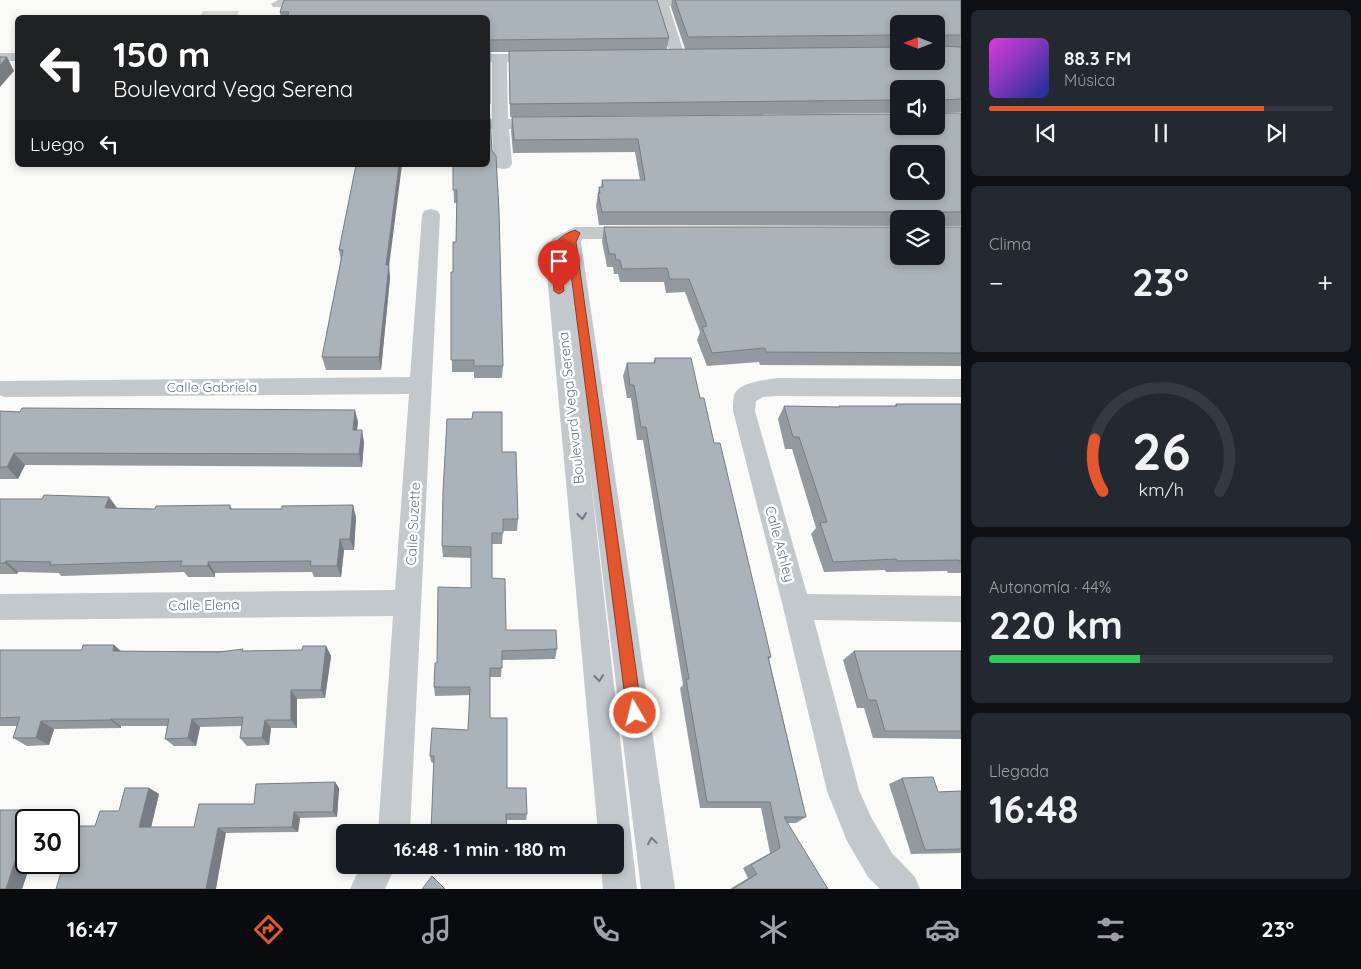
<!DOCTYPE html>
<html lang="es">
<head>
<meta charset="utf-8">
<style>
	body { margin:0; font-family:Quicksand,sans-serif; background:#242831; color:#f1f3f6; height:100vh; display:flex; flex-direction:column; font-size:19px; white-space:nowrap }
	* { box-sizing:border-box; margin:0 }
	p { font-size:16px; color:#9ea1a6 }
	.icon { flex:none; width:28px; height:28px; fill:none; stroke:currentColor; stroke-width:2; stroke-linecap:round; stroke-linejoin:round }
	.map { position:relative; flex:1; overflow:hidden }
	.drawer { display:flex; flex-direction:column; gap:10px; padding:10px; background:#0d0f14; width:400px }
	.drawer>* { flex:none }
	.guide { position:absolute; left:15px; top:15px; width:475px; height:152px; border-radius:8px; box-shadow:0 2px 8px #0003; background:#202124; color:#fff; overflow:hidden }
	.needle { width:32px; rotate:270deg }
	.fabs { position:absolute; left:890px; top:15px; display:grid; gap:10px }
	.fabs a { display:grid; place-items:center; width:55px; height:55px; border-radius:8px; background:#171b24; box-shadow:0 2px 8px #0003; font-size:25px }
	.speed { position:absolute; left:15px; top:809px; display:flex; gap:10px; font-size:25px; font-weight:700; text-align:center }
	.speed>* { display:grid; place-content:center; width:65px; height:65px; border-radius:50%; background:#171b24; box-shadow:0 2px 8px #0003; line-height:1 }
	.speed .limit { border:2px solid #111; border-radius:8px; background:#fff; color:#111 }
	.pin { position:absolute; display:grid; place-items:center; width:42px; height:42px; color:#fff; margin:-51px -21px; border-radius:50% 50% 50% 0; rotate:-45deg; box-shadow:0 0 5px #0007 }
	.pin .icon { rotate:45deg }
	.me { position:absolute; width:55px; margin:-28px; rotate:352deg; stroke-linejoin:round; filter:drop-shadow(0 0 4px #0008) }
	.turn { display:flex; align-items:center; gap:18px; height:105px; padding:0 15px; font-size:22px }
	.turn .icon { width:65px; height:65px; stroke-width:2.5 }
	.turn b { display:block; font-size:35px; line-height:42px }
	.then { display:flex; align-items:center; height:48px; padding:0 15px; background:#0003; gap:10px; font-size:19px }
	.big { font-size:38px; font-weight:700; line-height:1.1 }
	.drawer .card { flex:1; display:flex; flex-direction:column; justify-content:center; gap:8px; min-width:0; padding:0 18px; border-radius:8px; background:#242831 }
	.drawer .dial { align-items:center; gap:0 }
	.dial svg { height:130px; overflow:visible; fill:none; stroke:#363941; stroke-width:7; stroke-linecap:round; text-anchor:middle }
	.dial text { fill:#f1f3f6; stroke:none }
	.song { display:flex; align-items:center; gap:15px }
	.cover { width:60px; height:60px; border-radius:8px; background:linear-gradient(135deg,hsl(300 70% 55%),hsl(230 70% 35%)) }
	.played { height:5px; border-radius:2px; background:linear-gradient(90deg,#e4572e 80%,#363941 80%) }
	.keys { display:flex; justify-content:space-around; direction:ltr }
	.heat { display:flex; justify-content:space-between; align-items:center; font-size:28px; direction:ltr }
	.charge { height:8px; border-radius:4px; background:linear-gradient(90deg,#34c759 44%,#363941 0) }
	.trip { position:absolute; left:336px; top:824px; width:288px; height:50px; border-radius:8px; background:#171b24; box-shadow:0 2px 8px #0003; font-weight:700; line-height:50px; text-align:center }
	.menu { display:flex; height:80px; justify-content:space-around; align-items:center; background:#090b0e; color:#9ea1a6 }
	.menu .icon { width:35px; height:35px }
	.menu .current { color:#e4572e }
	.menu b { font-size:22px; color:#f1f3f6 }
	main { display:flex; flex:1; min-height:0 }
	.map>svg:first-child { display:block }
	.green { fill:#dadfd7 }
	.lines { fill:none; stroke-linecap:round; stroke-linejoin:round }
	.street { fill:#c3c8cc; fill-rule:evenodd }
	.wall { fill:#929a9f; fill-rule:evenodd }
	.shaded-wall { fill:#777d82 }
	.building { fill:#aab3b9; stroke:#777d82; fill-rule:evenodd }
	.oneway { stroke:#6a7a87 }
	.route { fill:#e4572e; stroke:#94391e }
	.labels { text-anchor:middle; stroke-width:5; stroke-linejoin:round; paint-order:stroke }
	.street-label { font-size:14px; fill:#657683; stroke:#fff }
</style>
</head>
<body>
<main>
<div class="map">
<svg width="961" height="889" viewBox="0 0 961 889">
	<rect width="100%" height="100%" fill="#fafaf8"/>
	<!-- green -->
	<path class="green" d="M 203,11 L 239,11 L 236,17 L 200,17 Z"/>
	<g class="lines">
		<!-- street -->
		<g class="street">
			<path d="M 278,0 L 316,0 L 323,4 L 316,8 L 273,7 L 271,4 Z"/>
			<path d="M 622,0 L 709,0 L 710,1 L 703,5 L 669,6 L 685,56 L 683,59 L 673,59 L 671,56 L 655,6 L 622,5 L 620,2 Z"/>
			<rect x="0" y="53" width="18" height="8"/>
			<path d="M 488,54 L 541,54 L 546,55 L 548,58 L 546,61 L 541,62 L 507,62 L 508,119 L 545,118 L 551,120 L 553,123 L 551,126 L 545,128 L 509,129 L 512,164 L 509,168 L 503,169 L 497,168 L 494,164 L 492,129 L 488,129 L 488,119 L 492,119 L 492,62 L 488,62 Z"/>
			<path d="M 431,209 L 438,211 L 440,215 L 410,832 L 378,832 L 393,616 L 0,620 L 0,594 L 395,590 L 409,394 L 4,397 L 0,395 L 0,381 L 410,377 L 422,215 L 424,211 Z"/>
			<path d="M 575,227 L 636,227 L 643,229 L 645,233 L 643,237 L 636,239 L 582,239 L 581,242 L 675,889 L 641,889 L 588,455 L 637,889 L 603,889 L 601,865 L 615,865 L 615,832 L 598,832 L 545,252 L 553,238 Z"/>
			<path d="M 778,378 L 961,379 L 961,397 L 778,396 L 763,397 L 756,401 L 755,411 L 807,594 L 961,596 L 961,622 L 814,620 L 859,790 L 871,817 L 892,853 L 915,877 L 920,889 L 880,889 L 868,877 L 847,841 L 827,791 L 783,607 L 733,411 C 733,406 733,400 734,395 C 739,382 766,380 778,378 Z"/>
			<path d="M 361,865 L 396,865 L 385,889 L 350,889 Z"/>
		</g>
	</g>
	<!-- wall -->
	<g class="wall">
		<path d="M 284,0 L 657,0 L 669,38 L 667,49 L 685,49 L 671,7 L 672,0 L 961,0 L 961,112 L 943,113 L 961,113 L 961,226 L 943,226 L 943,227 L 961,227 L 961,366 L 760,365 L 759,362 L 707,366 L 697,340 L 700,332 L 685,292 L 666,293 L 664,282 L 620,282 L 618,274 L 614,274 L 613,267 L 607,267 L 602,241 L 604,227 L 899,227 L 899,256 L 936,256 L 936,219 L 899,219 L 899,226 L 599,225 L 596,206 L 598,193 L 599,187 L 601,187 L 602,180 L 640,180 L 635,152 L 513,153 L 511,131 L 512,117 L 899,114 L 899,126 L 936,126 L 936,89 L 899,89 L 899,113 L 510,117 L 509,52 L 490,52 L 490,117 L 489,117 L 490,118 L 492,151 L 496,156 L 499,211 L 503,366 L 502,378 L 474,378 L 474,372 L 452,372 L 451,272 L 453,272 L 453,242 L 456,242 L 457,203 L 454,203 L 453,165 L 488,165 L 488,18 L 281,18 L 280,12 ZM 899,24 L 936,24 L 936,61 L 899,61 ZM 899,154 L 936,154 L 936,191 L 899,191 Z"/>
		<path d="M 356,165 L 389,267 L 390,278 L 381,370 L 326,370 L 322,357 L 341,260 L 339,250 Z"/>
		<path d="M 655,358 L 700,398 L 714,443 L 771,657 L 769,659 L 806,817 L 796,823 L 787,823 L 828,889 L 730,889 L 748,878 L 743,868 L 770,853 L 761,808 L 700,808 L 680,688 L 683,685 L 643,440 L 637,440 L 631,398 L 627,398 L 623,376 L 627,363 L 653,363 Z"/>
		<path d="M 896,404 L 961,404 L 961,573 L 948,573 L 947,571 L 886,572 L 885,570 L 824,572 L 811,534 L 816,528 L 792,449 L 785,449 L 778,419 L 784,406 L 838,407 L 839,406 L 894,406 Z"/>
		<path d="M 0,411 L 358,422 L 357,430 L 364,442 L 362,467 L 25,465 L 18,479 L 0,479 Z"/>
		<path d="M 472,419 L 502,452 L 518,519 L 517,531 L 503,531 L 502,544 L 492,544 L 492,578 L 506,630 L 557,649 L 555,659 L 502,660 L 501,677 L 490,677 L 490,718 L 507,788 L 527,814 L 526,820 L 506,820 L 434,763 L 431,762 L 430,756 L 468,730 L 470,695 L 435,696 L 434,687 L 437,663 L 471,588 L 471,558 L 443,557 L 442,546 Z"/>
		<path d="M 0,499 L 118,508 L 155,509 L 230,505 L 232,509 L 356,517 L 354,550 L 344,550 L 341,577 L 314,577 L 312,572 L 215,573 L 215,577 L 188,577 L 184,572 L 61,576 L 59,573 L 18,572 L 17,574 L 0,574 Z"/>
		<path d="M 114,645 L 121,651 L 244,651 L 302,650 L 326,646 L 331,656 L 325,698 L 297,699 L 297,728 L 271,728 L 269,745 L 247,746 L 240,738 L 242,726 L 200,727 L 196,746 L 174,746 L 165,739 L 167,726 L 121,726 L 121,728 L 54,729 L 49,745 L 27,746 L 13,738 L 18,726 L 0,726 L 0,650 L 82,650 Z"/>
		<path d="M 854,651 L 961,651 L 961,739 L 873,738 L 864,708 L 857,708 L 843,660 Z"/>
		<path d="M 902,778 L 938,792 L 961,791 L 961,853 L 911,854 L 889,784 Z"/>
		<path d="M 335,782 L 339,788 L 337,817 L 300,818 L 298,832 L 226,833 L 63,865 L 30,865 L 22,889 L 0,810 L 47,810 L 60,816 L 26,820 L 26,862 L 69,862 L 95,826 L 119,811 L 149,788 L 159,794 L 151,827 L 194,827 L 254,804 Z"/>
	</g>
	<!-- shaded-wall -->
	<g class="shaded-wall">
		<path d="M 7,57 L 14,71 L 0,87 L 0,65 Z"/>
		<path d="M 490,104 L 490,117 L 488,118 L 488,105 Z"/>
		<path d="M 399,165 L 402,165 L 389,267 L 390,278 L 381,370 L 379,357 L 386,265 Z"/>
		<path d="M 355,410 L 358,422 L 355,442 L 353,430 Z"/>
		<path d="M 362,430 L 364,442 L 362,467 L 359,454 Z"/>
		<path d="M 14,453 L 25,465 L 18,479 L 7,467 Z"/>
		<path d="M 109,497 L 118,509 L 105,508 Z"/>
		<path d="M 353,505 L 356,517 L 354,550 L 350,539 Z"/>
		<path d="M 340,539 L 344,550 L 341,577 L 337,566 Z"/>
		<path d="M 6,561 L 18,572 L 17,574 L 5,563 Z"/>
		<path d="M 208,562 L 215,573 L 215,577 L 208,566 Z"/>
		<path d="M 114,645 L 124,655 L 113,651 Z"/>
		<path d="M 326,646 L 331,656 L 325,698 L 321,690 Z"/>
		<path d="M 291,690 L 297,699 L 297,728 L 291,720 Z"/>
		<path d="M 111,719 L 121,726 L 121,728 L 110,720 Z"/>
		<path d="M 192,719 L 200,727 L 196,746 L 188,738 Z"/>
		<path d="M 265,720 L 271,728 L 269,745 L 262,738 Z"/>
		<path d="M 41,721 L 54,729 L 49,745 L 36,738 Z"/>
		<path d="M 335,782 L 339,788 L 337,817 L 333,812 Z"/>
		<path d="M 149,788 L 159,794 L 150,832 L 139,827 Z"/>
		<path d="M 47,810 L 60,816 L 59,820 L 44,820 Z"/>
		<path d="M 294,812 L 300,818 L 298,832 L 292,827 Z"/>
		<path d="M 218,828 L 226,833 L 216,889 L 206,889 Z"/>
		<path d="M 15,861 L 30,865 L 22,889 L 6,889 Z"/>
	</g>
	<!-- building -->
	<g class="building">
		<path d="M 284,0 L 657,0 L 669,38 L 488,40 L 488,18 L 287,18 L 289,12 L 280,12 Z"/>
		<path d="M 675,0 L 961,0 L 961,35 L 942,35 L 940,37 L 941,46 L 961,47 L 961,99 L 942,100 L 941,112 L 943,113 L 961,113 L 961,212 L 943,212 L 943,227 L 961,227 L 961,353 L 766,352 L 765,348 L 712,353 L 702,327 L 707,326 L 689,279 L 670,279 L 667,268 L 622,269 L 620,260 L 616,260 L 615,254 L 609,254 L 604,227 L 899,227 L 899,256 L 936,256 L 936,219 L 908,219 L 908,212 L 602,212 L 598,193 L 600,193 L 599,187 L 603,187 L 602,180 L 645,180 L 638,139 L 514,140 L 512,117 L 899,114 L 899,126 L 936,126 L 936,89 L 899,89 L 899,100 L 510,104 L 509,51 L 899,47 L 899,61 L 936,61 L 936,24 L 899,24 L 899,35 L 688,37 ZM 899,154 L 936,154 L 936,191 L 899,191 Z"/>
		<path d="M 488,50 L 490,51 L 490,104 L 488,105 Z"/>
		<path d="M 0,57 L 7,57 L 0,65 Z"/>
		<path d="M 488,117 L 490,118 L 492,151 L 496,156 L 499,211 L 503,366 L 474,366 L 474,360 L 451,360 L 451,272 L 453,272 L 453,242 L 456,242 L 457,190 L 453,190 L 453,165 L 488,165 Z"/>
		<path d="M 356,165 L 399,165 L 386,265 L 389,265 L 379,357 L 322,357 L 343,250 L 339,250 Z"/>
		<path d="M 655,358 L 691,358 L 700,398 L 704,398 L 714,443 L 720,443 L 771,657 L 768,657 L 806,817 L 784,817 L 828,889 L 733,889 L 757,874 L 751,865 L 780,848 L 770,802 L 707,802 L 686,679 L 689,679 L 646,427 L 641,427 L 634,385 L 630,385 L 627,363 L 655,363 Z"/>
		<path d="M 896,404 L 961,404 L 961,562 L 960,562 L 959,560 L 897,561 L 896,559 L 833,562 L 820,523 L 827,522 L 799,437 L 793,437 L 784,406 L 840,407 L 839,406 L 897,406 Z"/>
		<path d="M 22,408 L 355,410 L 353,430 L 362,430 L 359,454 L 14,453 L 7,467 L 0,467 L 0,411 L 20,412 Z"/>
		<path d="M 473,412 L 502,412 L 502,452 L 516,452 L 518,519 L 503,519 L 503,533 L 492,533 L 492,578 L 505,579 L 506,630 L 556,630 L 557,649 L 502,651 L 502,668 L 490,668 L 490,718 L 507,718 L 507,788 L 526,788 L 527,814 L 506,814 L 507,832 L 431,832 L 434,756 L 430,756 L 432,728 L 468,730 L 470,687 L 434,687 L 435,663 L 437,663 L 438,587 L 471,588 L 471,547 L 442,546 L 443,492 L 447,419 L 472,419 Z"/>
		<path d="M 44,495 L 109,497 L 105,508 L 155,509 L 156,506 L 230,505 L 230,509 L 282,509 L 282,506 L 353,505 L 350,539 L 340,539 L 337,566 L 310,566 L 311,561 L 208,562 L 208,566 L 180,566 L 182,561 L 50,565 L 51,562 L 6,561 L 5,563 L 0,563 L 0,499 L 42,499 Z"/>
		<path d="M 83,645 L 114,645 L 113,651 L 219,652 L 243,649 L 242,651 L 302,650 L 303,646 L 326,646 L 321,690 L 291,690 L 291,720 L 265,720 L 262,738 L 240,738 L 243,717 L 192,719 L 188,738 L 165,739 L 169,719 L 111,719 L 110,720 L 41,721 L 36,738 L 13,738 L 20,717 L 0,718 L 0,650 L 82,650 Z"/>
		<path d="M 854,651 L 961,651 L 961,731 L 885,731 L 876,700 L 868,700 Z"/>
		<path d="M 933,777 L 938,792 L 961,791 L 961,849 L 925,850 L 902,778 Z"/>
		<path d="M 335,782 L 333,812 L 294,812 L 292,827 L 218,828 L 206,889 L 56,889 L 64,862 L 69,862 L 69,826 L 95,826 L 100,811 L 119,811 L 125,788 L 149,788 L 139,827 L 194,827 L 199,804 L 254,804 L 256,784 Z"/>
		<path d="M 0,810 L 47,810 L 44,820 L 26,820 L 26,861 L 15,861 L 6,889 L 0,889 Z"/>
		<path d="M 432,876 L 445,889 L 422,889 Z"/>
	</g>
	<!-- one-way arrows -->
	<defs><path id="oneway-chevron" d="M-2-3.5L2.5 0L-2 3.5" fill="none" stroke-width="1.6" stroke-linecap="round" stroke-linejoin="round" transform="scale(1.25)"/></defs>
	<g class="oneway">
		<use href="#oneway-chevron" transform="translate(582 516) rotate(84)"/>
		<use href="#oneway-chevron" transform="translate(599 678) rotate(84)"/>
		<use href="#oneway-chevron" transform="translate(652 841) rotate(-98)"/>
	</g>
	<!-- route -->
	<path class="route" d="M 575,230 L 580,233 L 576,242 L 642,713 L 640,718 L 635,720 L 630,718 L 627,713 L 567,242 L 560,252 L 564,291 L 559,294 L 554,291 C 552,265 543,241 575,230 Z"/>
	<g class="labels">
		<!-- street labels -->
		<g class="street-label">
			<text x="212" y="392">Calle Gabriela</text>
			<text transform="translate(571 408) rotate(-96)" y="5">Boulevard Vega Serena</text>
			<text transform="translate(413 524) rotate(-87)" y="5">Calle Suzette</text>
			<text transform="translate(780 544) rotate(75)" y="5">Calle Ashley</text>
			<text transform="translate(204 605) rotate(-1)" y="5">Calle Elena</text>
		</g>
	</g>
</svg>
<div class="fabs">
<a><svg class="needle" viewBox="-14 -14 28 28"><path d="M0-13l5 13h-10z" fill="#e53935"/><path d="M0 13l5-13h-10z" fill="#9ea1a6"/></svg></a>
<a><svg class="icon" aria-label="sound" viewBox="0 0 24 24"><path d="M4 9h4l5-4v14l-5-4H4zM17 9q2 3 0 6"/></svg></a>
<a><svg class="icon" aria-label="search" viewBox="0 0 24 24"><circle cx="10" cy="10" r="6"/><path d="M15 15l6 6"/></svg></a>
<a><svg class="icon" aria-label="layers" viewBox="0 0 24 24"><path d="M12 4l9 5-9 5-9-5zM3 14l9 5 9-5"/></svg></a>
</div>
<div class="speed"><div class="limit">30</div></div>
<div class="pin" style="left:559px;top:291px;background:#d93025"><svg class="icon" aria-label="arrive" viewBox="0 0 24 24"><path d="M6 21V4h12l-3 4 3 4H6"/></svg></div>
<svg class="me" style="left:635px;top:713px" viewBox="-20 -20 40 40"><circle r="17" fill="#e4572e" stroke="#fff" stroke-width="3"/><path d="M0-11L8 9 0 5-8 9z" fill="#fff"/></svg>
<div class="trip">16:48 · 1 min · 180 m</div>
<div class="guide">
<div class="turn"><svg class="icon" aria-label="left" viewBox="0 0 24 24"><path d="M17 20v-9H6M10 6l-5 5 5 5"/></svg><div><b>150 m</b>Boulevard Vega Serena</div></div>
<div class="then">Luego<svg class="icon" aria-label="left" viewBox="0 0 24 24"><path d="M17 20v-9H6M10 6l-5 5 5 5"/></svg></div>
</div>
</div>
<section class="drawer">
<div class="card">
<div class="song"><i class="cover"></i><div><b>88.3 FM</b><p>Música</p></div></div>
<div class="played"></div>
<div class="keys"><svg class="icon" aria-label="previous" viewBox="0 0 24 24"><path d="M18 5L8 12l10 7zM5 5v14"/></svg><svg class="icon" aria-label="pause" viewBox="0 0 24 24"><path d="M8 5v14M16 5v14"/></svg><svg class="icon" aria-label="next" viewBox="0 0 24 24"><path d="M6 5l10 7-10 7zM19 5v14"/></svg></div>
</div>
<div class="card"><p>Clima</p>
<div class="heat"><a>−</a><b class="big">23°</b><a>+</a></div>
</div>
<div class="card dial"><svg viewBox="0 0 100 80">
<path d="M14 69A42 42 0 1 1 86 69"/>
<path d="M14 69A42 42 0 0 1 9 37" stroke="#e4572e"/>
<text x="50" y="56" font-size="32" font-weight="700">26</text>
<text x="50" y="72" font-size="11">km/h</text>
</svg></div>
<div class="card"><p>Autonomía · 44%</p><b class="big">220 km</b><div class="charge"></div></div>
<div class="card"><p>Llegada</p><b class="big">16:48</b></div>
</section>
</main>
<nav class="menu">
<b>16:47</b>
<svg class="icon current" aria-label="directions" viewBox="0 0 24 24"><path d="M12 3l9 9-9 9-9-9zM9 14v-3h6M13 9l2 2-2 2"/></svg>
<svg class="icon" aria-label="music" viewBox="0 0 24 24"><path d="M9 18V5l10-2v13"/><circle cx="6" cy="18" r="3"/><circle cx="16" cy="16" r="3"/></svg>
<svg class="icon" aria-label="phone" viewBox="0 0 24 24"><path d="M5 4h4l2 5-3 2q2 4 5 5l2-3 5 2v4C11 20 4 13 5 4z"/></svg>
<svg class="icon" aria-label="climate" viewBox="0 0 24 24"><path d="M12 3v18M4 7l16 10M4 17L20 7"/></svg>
<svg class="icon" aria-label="car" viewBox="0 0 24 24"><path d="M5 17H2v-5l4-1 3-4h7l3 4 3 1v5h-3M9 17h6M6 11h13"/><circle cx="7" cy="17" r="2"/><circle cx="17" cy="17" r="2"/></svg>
<svg class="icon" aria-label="filters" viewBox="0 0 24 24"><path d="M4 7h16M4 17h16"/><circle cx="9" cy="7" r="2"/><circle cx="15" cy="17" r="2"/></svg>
<b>23°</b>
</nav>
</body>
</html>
